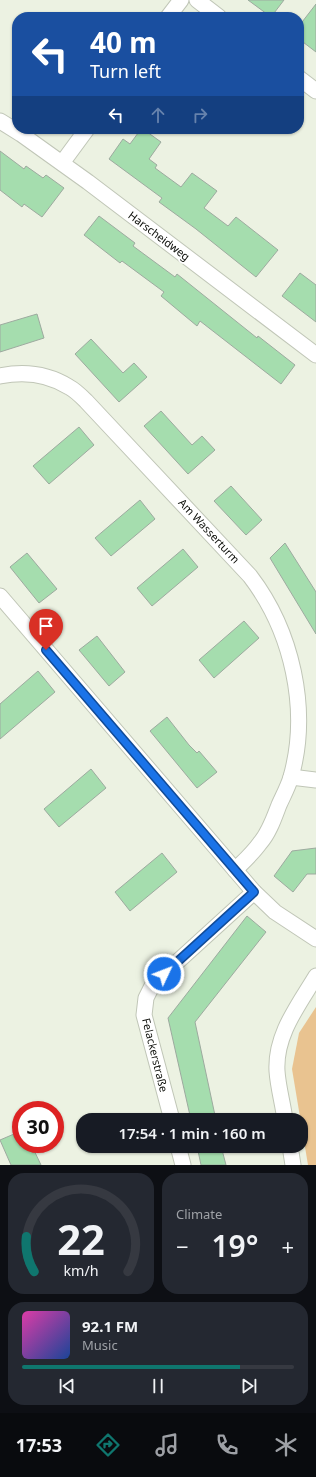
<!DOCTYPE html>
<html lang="en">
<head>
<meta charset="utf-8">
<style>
	body { margin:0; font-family:"Noto Sans",sans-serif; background:#242831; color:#f1f3f6; height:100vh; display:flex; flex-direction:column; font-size:15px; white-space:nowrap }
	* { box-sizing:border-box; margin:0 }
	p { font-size:13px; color:#9ea1a6 }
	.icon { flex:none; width:22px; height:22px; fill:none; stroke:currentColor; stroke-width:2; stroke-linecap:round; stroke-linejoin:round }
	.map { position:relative; height:1165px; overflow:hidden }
	.sheet { display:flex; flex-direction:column; gap:8px; padding:8px; background:#0d0f14; flex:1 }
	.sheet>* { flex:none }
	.hud { position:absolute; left:12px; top:12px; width:292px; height:122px; border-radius:16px; box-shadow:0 1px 3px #0004; background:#1a4fa0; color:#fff; overflow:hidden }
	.speed { position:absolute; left:12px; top:1101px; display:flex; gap:8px; font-size:20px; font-weight:700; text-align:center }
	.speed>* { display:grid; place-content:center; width:52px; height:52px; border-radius:50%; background:#171b24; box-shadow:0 1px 3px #0004; line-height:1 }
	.speed .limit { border:6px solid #d22; background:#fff; color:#111 }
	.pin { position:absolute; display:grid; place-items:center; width:34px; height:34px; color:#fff; margin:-41px -17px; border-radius:50% 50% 50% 0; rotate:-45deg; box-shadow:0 0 4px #0007 }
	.pin .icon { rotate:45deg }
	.me { position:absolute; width:44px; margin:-22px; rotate:47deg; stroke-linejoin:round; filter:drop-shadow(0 0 3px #0008) }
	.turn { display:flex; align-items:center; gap:14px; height:84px; padding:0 12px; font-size:18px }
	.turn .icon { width:52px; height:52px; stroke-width:2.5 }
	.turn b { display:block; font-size:28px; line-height:34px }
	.lanes { display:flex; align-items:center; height:38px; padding:0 12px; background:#0003; justify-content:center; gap:20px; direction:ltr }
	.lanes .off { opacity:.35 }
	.big { font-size:30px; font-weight:600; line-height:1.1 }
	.sheet .tile { flex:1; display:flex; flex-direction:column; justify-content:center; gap:6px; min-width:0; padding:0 14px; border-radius:16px; background:#242831 }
	.sheet .dial { align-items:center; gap:0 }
	.dial svg { height:104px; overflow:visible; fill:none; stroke:#363941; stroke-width:7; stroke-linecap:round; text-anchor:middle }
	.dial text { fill:#f1f3f6; stroke:none }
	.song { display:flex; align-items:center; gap:12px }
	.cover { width:48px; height:48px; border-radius:6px; background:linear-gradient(135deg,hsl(320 70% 55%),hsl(220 70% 35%)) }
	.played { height:4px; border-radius:2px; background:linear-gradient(90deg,#0f766e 80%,#363941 80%) }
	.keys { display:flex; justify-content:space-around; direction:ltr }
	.heat { display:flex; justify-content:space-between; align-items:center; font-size:22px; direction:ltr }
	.sheet .tiles { flex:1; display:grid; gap:8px; grid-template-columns:1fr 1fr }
	.tile:last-child { grid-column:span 2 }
	.trip { position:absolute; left:76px; top:1113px; width:232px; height:40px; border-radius:16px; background:#171b24; box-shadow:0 1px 3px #0004; font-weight:600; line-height:40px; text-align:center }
	.tabs { display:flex; height:64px; justify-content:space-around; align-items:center; background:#090b0e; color:#9ea1a6 }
	.tabs .icon { width:28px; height:28px }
	.tabs .on { color:#0f766e }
	.tabs b { font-size:18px; color:#f1f3f6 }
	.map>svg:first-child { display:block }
	.green { fill:#e9c390 }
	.building { fill:#a5ddae; stroke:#9daa9f }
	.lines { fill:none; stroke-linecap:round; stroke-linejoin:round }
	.minor-casing { stroke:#c0c6b7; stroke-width:17 }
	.minor { stroke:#fff; stroke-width:15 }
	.route-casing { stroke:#114b97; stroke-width:10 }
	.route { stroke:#1a73e8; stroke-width:7 }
	.labels { text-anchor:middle; stroke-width:3.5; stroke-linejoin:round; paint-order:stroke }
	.street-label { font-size:11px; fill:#0c0e09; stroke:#fff }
</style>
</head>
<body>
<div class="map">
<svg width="316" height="1165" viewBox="0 0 316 1165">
	<rect width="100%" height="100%" fill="#ecf2e2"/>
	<!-- green -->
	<path class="green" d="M 316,1007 L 316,1165 L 308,1165 L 292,1069 L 299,1033 Z"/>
	<!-- building -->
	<g class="building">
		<path d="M 248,0 L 284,0 L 271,17 Z"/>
		<path d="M 316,4 L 316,52 L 299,39 L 299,26 Z"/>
		<path d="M 141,129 L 143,129 L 161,142 L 149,159 L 157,165 L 155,168 L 181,187 L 192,173 L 217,191 L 204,208 L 228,226 L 236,217 L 278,250 L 256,277 L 196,229 L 159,202 L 162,198 L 109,159 L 123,139 L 130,144 Z"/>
		<path d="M 0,151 L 24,169 L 26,166 L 43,178 L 46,175 L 64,188 L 42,217 L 24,204 L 22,207 L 0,190 Z"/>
		<path d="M 99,216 L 135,243 L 133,246 L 175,277 L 177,274 L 257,338 L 258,336 L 295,365 L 281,384 L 200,321 L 197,326 L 161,296 L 164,292 L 122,261 L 120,263 L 84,235 Z"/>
		<path d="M 300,273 L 316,285 L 316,322 L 282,296 Z"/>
		<path d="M 37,314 L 44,338 L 0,352 L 0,325 Z"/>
		<path d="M 91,339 L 123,373 L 134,363 L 147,377 L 119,402 L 75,354 Z"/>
		<path d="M 161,411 L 192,445 L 202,436 L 215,450 L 188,474 L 144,426 Z"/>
		<path d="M 79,427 L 94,445 L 49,484 L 33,466 Z"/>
		<path d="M 231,486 L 262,520 L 246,535 L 214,501 Z"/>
		<path d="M 140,500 L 155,519 L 111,556 L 95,538 Z"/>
		<path d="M 285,543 L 316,592 L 316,634 L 270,558 Z"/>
		<path d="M 183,549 L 198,567 L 152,606 L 137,588 Z"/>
		<path d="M 27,553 L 57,589 L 39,603 L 10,567 Z"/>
		<path d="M 244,621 L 259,638 L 214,678 L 199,660 Z"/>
		<path d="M 97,636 L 125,672 L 109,686 L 79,650 Z"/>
		<path d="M 38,671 L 55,692 L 0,739 L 0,704 Z"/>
		<path d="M 167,717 L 189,745 L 197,753 L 199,751 L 217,772 L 197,788 L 150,731 Z"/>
		<path d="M 91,769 L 106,788 L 59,827 L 44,809 Z"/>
		<path d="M 316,848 L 316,874 L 307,874 L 293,892 L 274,876 L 292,851 Z"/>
		<path d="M 162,853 L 177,872 L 130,911 L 115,892 Z"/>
		<path d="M 247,916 L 266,932 L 195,1022 L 216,1120 L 191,1120 L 168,1018 Z"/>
		<path d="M 21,1131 L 21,1144 L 31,1144 L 41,1165 L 11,1165 L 0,1140 Z"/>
		<path d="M 197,1146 L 221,1146 L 226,1165 L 201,1165 Z"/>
	</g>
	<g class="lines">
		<!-- minor casing -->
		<g class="minor-casing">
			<g id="minor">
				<path d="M 197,0 L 219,17"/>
				<path d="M 168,17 L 181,0"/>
				<path d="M 299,78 L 316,91"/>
				<path d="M 0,121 L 21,134 L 88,182 L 316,355"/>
				<path d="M 62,163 L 87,129"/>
				<path d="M 0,376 C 24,371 48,374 69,387 C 75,390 81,396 86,401 L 250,576 C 292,631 310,709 291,777 C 288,787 283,796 279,805 C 274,818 269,833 260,843 C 253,853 244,861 235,870"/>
				<path d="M 0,596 L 254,892 L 275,912 L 316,939"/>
				<path d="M 291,777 L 316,780"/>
				<path d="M 172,1120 L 144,1015 L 146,998 L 153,984 L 254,892"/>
				<path d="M 285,1120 C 283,1104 278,1087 277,1071 C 275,1035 298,1006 316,976"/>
				<path d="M 178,1146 L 183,1165"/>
				<path d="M 290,1146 L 293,1165"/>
			</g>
		</g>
		<!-- minor -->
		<use href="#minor" class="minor"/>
	</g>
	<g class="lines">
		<!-- route casing -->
		<g class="route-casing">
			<path id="route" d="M 46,650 L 254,892 L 164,974"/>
		</g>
		<!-- route -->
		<use href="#route" class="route"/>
	</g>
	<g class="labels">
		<!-- street labels -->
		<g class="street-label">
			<text transform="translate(159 236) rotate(37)" y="4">Harscheidweg</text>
			<text transform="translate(209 531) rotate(47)" y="4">Am Wasserturm</text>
			<text transform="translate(155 1055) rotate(76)" y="4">Felackerstraße</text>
		</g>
	</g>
</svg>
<div class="speed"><div class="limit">30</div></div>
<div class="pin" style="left:46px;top:650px;background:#d93025"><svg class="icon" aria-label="arrive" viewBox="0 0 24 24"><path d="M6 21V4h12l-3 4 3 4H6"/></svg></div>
<svg class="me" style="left:164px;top:974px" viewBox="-20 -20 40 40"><circle r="17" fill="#1a73e8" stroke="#fff" stroke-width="3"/><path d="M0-11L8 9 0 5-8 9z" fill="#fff"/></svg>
<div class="trip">17:54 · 1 min · 160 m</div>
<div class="hud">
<div class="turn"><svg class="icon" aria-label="left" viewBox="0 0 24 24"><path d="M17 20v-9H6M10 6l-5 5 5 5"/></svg><div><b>40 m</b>Turn left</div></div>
<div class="lanes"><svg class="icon" aria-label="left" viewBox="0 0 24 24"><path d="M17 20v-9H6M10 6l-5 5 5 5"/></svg><svg class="icon off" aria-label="ahead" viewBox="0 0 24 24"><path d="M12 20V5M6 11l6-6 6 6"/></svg><svg class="icon off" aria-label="right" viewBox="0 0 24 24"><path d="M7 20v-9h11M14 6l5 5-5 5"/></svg></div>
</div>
</div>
<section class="sheet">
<div class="tiles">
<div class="tile dial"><svg viewBox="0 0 100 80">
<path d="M14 69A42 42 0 1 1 86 69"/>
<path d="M14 69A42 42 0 0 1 8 42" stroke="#0f766e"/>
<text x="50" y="56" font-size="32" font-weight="700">22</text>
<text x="50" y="72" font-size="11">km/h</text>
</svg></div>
<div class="tile"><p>Climate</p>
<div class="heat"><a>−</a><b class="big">19°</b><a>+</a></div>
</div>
<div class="tile">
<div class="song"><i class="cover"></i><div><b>92.1 FM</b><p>Music</p></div></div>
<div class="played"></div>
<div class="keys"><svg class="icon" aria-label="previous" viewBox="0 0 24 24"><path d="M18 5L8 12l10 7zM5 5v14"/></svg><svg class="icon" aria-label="pause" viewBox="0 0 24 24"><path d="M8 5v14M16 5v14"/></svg><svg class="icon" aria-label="next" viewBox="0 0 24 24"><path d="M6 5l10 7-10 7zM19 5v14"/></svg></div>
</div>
</div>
</section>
<nav class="tabs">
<b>17:53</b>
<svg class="icon on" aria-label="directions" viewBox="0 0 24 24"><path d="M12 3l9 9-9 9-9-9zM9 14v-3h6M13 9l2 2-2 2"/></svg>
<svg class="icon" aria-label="music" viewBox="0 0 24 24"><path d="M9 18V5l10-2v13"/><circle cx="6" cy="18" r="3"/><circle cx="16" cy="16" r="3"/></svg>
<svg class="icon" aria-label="phone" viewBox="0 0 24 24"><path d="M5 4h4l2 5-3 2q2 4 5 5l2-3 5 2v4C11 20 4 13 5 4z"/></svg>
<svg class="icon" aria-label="climate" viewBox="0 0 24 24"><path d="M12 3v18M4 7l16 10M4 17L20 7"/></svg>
</nav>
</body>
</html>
